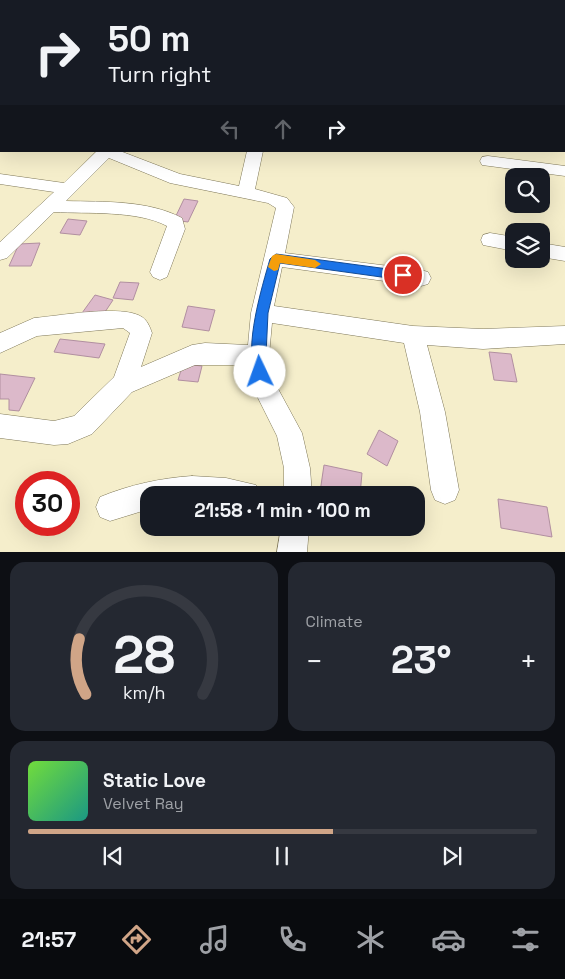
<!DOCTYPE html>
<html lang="en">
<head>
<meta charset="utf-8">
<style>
	body { margin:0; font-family:"Space Grotesk",sans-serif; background:#242831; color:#f1f3f6; height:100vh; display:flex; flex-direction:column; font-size:19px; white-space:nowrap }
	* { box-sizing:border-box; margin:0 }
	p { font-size:16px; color:#9ea1a6 }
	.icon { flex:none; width:28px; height:28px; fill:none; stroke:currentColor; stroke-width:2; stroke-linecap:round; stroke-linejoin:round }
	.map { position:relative; height:552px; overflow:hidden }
	.drawer { display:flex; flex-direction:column; gap:10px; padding:10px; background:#0d0f14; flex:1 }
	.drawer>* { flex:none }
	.hud { position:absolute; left:0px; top:0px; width:565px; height:152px; box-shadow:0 5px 20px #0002; background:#171b24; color:#f1f3f6; overflow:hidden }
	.fabs { position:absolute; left:505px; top:168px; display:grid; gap:10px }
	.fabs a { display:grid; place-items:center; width:45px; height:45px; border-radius:10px; background:#171b24; box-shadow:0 5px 20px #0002; font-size:25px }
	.speed { position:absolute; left:15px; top:471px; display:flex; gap:10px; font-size:25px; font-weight:700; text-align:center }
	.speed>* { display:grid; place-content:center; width:65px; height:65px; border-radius:50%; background:#171b24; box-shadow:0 5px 20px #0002; line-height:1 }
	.speed .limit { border:8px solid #d22; background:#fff; color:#111 }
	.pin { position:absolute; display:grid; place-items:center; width:42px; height:42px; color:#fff; margin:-21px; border:2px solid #fff; border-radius:50%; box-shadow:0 1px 5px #0007 }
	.me { position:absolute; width:55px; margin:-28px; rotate:357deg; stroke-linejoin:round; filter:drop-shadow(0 0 4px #0008) }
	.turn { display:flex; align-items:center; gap:18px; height:105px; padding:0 25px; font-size:22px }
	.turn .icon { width:65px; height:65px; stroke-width:2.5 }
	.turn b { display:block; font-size:35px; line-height:42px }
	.lanes { display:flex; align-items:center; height:48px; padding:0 25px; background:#0003; justify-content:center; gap:25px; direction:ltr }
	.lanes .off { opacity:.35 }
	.big { font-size:38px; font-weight:600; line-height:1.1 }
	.drawer .widget { flex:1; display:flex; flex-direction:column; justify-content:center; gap:8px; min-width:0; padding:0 18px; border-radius:15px; background:#242831 }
	.drawer .dial { align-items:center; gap:0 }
	.dial svg { height:130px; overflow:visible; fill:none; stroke:#363941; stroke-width:7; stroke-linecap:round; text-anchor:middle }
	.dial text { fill:#f1f3f6; stroke:none }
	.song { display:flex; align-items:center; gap:15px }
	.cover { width:60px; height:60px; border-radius:8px; background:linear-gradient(135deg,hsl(100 70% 55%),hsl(170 70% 35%)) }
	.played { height:5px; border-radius:2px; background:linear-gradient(90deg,#d0a587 60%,#363941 60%) }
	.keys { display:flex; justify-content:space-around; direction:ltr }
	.heat { display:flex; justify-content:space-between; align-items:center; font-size:28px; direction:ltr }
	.drawer .tiles { flex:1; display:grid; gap:10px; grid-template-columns:1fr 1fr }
	.widget:last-child { grid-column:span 2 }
	.trip { position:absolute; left:140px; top:486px; width:285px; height:50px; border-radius:15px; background:#171b24; box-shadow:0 5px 20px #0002; font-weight:600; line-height:50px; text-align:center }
	.menu { display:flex; height:80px; justify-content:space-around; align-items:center; background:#090b0e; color:#9ea1a6 }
	.menu .icon { width:35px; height:35px }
	.menu .on { color:#d0a587 }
	.menu b { font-size:22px; color:#f1f3f6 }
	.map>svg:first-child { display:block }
	.building { fill:#dcb9ca; stroke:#b18fa0 }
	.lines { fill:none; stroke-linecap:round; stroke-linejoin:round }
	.minor-casing { stroke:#7f7859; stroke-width:1 }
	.minor { fill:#fff; fill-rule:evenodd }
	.route { fill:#1a73e8; stroke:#114b97 }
	.slow { fill:#f59e0b }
</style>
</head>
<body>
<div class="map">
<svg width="565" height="552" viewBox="0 0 565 552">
	<rect width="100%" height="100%" fill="#f5eecb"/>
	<!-- building -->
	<g class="building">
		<path d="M 184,199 L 198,201 L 188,222 L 174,220 Z"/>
		<path d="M 68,219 L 87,221 L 80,235 L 60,233 Z"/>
		<path d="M 40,243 L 31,266 L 9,266 L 19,244 Z"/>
		<path d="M 120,282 L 139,283 L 133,300 L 113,298 Z"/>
		<path d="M 95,295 L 113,300 L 101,318 L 82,313 Z"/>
		<path d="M 188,306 L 215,310 L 209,331 L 182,327 Z"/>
		<path d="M 60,339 L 105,344 L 99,358 L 54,352 Z"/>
		<path d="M 489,352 L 511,354 L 517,382 L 494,380 Z"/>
		<path d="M 183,364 L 202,366 L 198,382 L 178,380 Z"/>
		<path d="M 0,374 L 35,378 L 19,411 L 9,410 L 9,399 L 0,399 Z"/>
		<path d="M 379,430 L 398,441 L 387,466 L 367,454 Z"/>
		<path d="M 324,465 L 362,473 L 360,495 L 334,495 L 320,492 Z"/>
		<path d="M 498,499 L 547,507 L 552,537 L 501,528 Z"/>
	</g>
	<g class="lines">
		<!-- minor casing -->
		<g class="minor-casing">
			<g id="minor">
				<rect x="0" y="104" width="1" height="8"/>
				<path d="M 97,151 L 120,151 L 180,174 L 239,186 L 247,151 L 263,151 L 255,189 L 287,198 L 294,207 L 285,253 L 421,270 L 428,272 L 431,278 L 428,284 L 421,286 L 282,267 L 274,306 L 413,326 L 483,329 L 565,326 L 565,344 L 483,349 L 427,345 L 445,412 L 459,490 L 455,500 L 445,504 L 435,500 L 431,490 L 420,412 L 404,343 L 272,323 L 269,355 L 276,385 L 302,433 L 310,468 L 312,495 L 284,495 L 284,468 L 277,436 L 253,388 L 249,365 L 195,365 L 132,392 L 92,434 L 68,444 L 54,445 L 0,438 L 0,414 L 54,421 L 74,416 L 114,377 L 130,333 L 123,328 L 37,336 L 0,353 L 0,333 L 34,318 C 59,316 123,304 142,317 C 147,320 150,327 152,333 L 141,367 L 192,345 L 205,343 L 248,345 L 251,313 L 276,208 L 268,203 L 170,183 L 109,158 L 66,201 C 104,202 148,200 182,218 L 185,229 L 167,277 L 160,280 L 153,277 L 150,272 L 167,226 C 137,210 87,214 54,212 L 7,258 L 0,260 L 0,242 L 54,192 L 0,184 L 0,174 L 64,183 Z"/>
				<path d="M 488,156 L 565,166 L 565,176 L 482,165 L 480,161 L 482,157 Z"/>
				<path d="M 490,233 L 514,237 L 514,251 L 483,245 L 481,240 L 483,235 Z"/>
				<path d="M 541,243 L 565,247 L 565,261 L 541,257 Z"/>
				<path d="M 192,476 L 226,478 L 256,485 L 260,495 L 149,495 L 149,509 L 110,521 L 100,517 L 96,507 L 100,497 C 129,485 161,478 192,476 Z"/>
				<path d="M 281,528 L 309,528 L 307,552 L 277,552 Z"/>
			</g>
		</g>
		<!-- minor -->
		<use href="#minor" class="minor"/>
	</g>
	<!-- route -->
	<path class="route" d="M 276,254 L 403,271 L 408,275 L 403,280 L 280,263 L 268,313 L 265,376 L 260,378 L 256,376 C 243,348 262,287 270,259 Z"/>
	<!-- slow -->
	<path class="slow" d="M 276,254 L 315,260 L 321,264 L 315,268 L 280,263 L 278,270 L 274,271 L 268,267 L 272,256 Z"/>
</svg>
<div class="fabs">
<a><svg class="icon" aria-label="search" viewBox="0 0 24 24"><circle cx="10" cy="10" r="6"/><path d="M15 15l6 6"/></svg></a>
<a><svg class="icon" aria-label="layers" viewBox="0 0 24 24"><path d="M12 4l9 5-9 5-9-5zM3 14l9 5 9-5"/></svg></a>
</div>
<div class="speed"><div class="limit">30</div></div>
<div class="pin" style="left:403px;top:275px;background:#d93025"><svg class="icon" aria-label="arrive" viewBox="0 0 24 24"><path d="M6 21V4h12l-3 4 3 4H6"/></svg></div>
<svg class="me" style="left:260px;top:372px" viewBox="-20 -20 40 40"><circle r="19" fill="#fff"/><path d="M0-13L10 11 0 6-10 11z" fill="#1a73e8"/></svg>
<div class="trip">21:58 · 1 min · 100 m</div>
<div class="hud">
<div class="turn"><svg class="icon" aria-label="right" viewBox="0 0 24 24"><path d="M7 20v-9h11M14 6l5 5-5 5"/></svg><div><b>50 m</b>Turn right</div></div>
<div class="lanes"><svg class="icon off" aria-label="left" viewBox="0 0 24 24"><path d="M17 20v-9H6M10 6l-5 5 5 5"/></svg><svg class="icon off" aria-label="ahead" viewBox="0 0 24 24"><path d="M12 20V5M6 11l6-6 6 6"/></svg><svg class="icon" aria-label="right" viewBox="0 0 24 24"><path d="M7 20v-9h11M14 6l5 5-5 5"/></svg></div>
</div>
</div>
<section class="drawer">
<div class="tiles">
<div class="widget dial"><svg viewBox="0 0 100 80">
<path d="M14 69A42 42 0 1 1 86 69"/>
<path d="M14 69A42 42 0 0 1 10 35" stroke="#d0a587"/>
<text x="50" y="56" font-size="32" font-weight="700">28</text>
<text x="50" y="72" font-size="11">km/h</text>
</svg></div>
<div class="widget"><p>Climate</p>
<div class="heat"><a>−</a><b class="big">23°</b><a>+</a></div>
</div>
<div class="widget">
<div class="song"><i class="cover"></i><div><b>Static Love</b><p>Velvet Ray</p></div></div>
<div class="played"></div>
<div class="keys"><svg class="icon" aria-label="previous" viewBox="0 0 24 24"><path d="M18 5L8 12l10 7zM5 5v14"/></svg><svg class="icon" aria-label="pause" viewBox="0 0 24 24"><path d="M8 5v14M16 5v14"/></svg><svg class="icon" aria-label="next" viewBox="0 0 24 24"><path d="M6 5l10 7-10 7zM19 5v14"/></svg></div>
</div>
</div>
</section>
<nav class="menu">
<b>21:57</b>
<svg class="icon on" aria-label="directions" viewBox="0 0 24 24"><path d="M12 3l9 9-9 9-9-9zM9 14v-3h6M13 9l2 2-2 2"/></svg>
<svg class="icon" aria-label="music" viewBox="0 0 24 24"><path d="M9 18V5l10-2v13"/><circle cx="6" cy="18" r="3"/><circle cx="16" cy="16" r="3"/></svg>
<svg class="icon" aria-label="phone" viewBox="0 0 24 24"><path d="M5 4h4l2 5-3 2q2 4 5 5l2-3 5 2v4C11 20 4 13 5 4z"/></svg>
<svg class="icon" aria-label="climate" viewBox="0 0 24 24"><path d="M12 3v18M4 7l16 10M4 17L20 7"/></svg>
<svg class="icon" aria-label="car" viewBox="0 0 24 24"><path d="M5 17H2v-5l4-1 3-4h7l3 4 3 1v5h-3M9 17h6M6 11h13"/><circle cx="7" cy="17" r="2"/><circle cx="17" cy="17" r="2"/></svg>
<svg class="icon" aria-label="filters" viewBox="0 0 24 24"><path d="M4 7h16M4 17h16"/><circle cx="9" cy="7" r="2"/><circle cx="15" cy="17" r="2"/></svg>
</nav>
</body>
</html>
